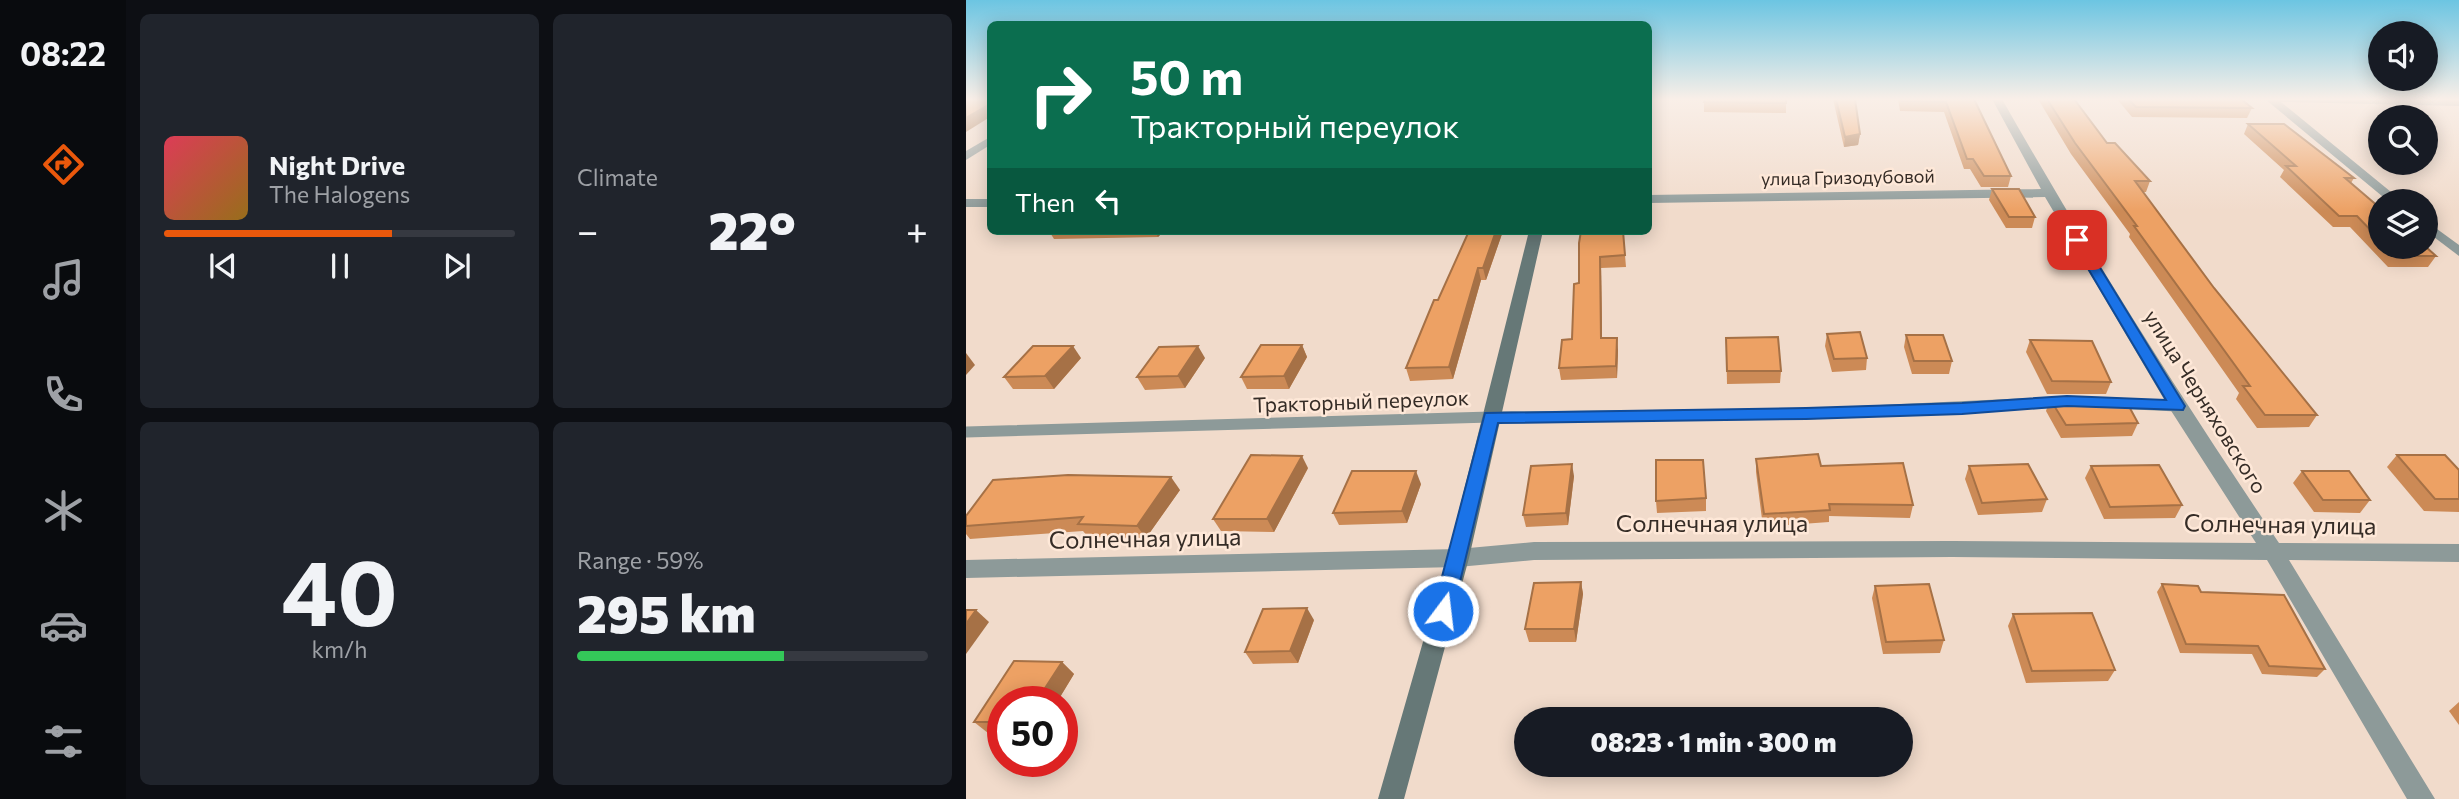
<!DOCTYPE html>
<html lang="en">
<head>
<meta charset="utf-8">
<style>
	body { margin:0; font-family:Commissioner,sans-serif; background:#20242c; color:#f1f3f6; height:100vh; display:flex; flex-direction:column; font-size:26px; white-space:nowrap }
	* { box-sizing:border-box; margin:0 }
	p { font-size:23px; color:#9ea1a6 }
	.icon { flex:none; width:38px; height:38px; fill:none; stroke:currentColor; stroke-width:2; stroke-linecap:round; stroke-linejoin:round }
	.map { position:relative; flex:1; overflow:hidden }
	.sheet { display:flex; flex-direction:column; gap:14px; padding:14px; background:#0d0f14; width:840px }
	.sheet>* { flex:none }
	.hud { position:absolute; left:21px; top:21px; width:665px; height:214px; border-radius:10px; box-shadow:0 4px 18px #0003; background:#0b6e4f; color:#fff; overflow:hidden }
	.controls { position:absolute; left:1402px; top:21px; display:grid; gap:14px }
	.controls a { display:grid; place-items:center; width:70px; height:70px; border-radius:50%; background:#171b24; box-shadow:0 4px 18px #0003; font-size:35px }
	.speed { position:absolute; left:21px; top:686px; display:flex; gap:14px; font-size:35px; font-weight:700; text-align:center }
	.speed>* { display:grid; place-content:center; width:91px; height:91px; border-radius:50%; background:#171b24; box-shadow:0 4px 18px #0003; line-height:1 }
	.speed .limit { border:10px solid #d22; background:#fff; color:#111 }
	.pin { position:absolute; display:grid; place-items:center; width:60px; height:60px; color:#fff; margin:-30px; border-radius:14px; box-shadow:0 4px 10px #0006 }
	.me { position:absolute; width:77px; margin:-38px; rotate:15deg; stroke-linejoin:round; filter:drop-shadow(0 0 5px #0008) }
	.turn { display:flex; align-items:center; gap:24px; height:147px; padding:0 28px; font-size:32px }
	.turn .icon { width:91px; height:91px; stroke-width:2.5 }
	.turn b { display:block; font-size:49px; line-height:60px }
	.then { display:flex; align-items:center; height:66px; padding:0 28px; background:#0003; gap:14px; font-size:26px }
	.big { font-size:52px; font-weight:800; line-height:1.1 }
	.sheet .tile { flex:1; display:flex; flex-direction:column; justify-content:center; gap:10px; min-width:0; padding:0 24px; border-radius:10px; background:#20242c }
	.sheet .dial { align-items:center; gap:0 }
	.dial b { font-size:91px; line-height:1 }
	.song { display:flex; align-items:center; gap:21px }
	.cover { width:84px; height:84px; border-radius:10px; background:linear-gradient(135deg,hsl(350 70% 55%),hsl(40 70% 35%)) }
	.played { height:7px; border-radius:4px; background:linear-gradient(90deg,#ea580c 65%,#363941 65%) }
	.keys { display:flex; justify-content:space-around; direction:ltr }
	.heat { display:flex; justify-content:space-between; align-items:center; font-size:38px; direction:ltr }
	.charge { height:10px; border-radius:5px; background:linear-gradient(90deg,#34c759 59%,#363941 0) }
	.sheet .tiles { flex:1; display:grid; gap:14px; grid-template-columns:repeat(2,1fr) }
	.trip { position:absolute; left:548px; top:707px; width:399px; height:70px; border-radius:35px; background:#171b24; box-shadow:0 4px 18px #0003; font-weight:800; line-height:70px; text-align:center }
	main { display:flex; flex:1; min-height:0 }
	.tab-bar { display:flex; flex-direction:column; width:126px; justify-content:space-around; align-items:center; background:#090b0e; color:#9ea1a6 }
	.tab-bar .icon { width:49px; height:49px }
	.tab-bar .current { color:#ea580c }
	.tab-bar b { font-size:32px; color:#f1f3f6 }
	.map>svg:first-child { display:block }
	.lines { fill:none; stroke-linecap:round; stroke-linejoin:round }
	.service { stroke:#8d9a99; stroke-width:11 }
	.minor { fill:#8d9a99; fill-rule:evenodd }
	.secondary { fill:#667877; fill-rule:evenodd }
	.wall { fill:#cc8a56 }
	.shaded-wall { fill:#a67146 }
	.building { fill:#eda164; stroke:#a67146; stroke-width:2 }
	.route { fill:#1a73e8; stroke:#114b97; stroke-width:2 }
	.labels { text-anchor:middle; stroke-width:5; stroke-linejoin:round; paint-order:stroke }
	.far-street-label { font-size:18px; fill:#352c26; stroke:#fee8d8 }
	.street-label { font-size:21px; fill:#352c26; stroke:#fee8d8 }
	.near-street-label { font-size:24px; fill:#352c26; stroke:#fee8d8 }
</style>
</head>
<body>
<main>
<nav class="tab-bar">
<b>08:22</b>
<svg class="icon current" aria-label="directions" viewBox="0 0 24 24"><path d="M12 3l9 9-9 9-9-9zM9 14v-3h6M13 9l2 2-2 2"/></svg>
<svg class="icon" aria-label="music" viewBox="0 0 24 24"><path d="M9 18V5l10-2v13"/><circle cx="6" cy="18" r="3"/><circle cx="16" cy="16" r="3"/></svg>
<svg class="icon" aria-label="phone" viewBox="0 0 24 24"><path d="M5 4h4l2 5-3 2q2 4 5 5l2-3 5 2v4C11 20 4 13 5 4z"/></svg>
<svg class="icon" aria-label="climate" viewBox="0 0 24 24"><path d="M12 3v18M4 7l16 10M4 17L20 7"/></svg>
<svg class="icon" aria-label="car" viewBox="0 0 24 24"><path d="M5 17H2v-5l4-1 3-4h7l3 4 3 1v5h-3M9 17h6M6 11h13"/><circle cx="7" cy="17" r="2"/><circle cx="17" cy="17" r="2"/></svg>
<svg class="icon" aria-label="filters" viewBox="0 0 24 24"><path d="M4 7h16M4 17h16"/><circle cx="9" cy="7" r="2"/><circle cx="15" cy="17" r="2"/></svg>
</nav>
<section class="sheet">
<div class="tiles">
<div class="tile">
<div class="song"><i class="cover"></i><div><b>Night Drive</b><p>The Halogens</p></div></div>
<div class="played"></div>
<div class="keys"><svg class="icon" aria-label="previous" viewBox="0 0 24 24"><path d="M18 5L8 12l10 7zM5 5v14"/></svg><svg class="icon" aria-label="pause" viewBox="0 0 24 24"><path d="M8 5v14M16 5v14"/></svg><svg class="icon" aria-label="next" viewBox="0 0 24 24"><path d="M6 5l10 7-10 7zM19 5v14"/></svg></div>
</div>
<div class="tile"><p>Climate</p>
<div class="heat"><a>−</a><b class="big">22°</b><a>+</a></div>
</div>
<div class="tile dial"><b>40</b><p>km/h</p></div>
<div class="tile"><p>Range · 59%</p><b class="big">295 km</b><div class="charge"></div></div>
</div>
</section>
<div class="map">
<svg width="1493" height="799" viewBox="0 0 1493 799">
	<rect width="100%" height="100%" fill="#f1dbcb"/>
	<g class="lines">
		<!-- service -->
		<g class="service">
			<path d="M 1147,403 L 1211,406"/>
			<path d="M 0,432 L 525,417 L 840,414 L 1096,402"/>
		</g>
		<!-- minor -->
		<g class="minor">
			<path d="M 1026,99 L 1036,99 C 1122,251 1215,398 1313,543 L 1493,544 L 1493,562 L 1323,560 L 1469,799 L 1441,799 L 1301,560 L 986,557 L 568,560 L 492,567 L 0,578 L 0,560 L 492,549 L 568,542 L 986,541 L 1290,543 L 1202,406 L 1079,197 L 682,203 L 682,195 L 1075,189 Z"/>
			<path d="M 1299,99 L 1493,100 L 1493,106 L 1315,102 L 1436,201 L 1422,201 Z"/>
			<path d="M 24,137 L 24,145 L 0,160 L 0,151 Z"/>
			<rect x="0" y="199" width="24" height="8"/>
			<path d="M 1460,221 L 1493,245 L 1493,256 L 1460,231 Z"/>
		</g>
		<!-- secondary -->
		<path class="secondary" d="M 563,231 L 577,231 L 503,558 L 438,799 L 412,799 L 481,558 Z"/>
	</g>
	<!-- wall -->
	<g class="wall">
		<path d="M 820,99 L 820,113 L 738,112 L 738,102 Z"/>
		<path d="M 867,99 L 889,99 L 894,134 L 892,145 L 878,147 Z"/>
		<path d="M 932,99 L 1008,99 L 1045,176 L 1042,187 L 1015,187 L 1004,169 L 998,169 L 978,112 L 934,111 Z"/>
		<path d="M 1072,99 L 1108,99 L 1141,143 L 1184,181 L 1180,192 L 1177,192 L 1248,288 L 1351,415 L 1343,427 L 1291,428 L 1270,399 L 1273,393 L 1163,237 L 1164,234 L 1105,154 Z"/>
		<path d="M 1151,99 L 1275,99 L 1286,108 L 1281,118 L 1166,117 Z"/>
		<path d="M 1282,124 L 1388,178 L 1385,183 L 1414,208 L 1414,247 L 1460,247 L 1470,256 L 1462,267 L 1422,267 L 1384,227 L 1367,227 L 1314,177 L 1318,170 L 1278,134 Z"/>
		<path d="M 1026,189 L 1069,217 L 1066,228 L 1040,228 L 1023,200 Z"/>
		<path d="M 83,231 L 198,231 L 192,237 L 88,239 Z"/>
		<path d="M 537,231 L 520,280 L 515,280 L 487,379 L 444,381 L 440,368 Z"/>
		<path d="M 657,231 L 660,267 L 635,268 L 636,338 L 652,350 L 651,378 L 595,380 L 593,368 L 606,339 L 613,283 L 613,243 Z"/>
		<path d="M 861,334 L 901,358 L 900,370 L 866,372 L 859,346 Z"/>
		<path d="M 940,335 L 986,361 L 983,374 L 946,374 L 938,347 Z"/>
		<path d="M 760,338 L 815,371 L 814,383 L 761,384 Z"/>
		<path d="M 1064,340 L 1145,382 L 1140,394 L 1081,394 L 1060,352 Z"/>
		<path d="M 336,345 L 341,357 L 323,389 L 281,389 L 275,377 Z"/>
		<path d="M 115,358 L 88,389 L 47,389 L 38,377 Z"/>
		<path d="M 239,358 L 219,388 L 179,390 L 171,377 Z"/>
		<path d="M 1084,399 L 1172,423 L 1166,436 L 1095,438 L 1080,411 Z"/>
		<path d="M 1431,455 L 1493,470 L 1493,512 L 1458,511 L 1421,467 Z"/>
		<path d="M 790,459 L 855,466 L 947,505 L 944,518 L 863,516 L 863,522 L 797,527 L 790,472 Z"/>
		<path d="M 1003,466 L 1081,499 L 1076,512 L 1012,515 L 999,479 Z"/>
		<path d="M 1125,466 L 1216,505 L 1209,518 L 1138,519 L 1119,478 Z"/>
		<path d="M 342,468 L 308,532 L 255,531 L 247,519 Z"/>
		<path d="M 1336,471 L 1404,500 L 1394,513 L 1348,512 L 1327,483 Z"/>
		<path d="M 608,476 L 602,525 L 560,527 L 557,515 Z"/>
		<path d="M 455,484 L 441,523 L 373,525 L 367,513 Z"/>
		<path d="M 214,490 L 180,538 L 122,537 L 117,531 L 4,539 L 0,534 L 0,516 Z"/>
		<path d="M 740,498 L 740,511 L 691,513 L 690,501 Z"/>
		<path d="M 615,582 L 617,594 L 610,642 L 563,642 L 559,629 Z"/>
		<path d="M 1196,584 L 1235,592 L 1359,669 L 1351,677 L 1296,674 L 1286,654 L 1214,653 L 1191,592 Z"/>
		<path d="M 909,586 L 978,640 L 974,653 L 917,654 L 906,598 Z"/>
		<path d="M 1047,614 L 1149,670 L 1142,681 L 1060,683 L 1042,626 Z"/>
		<path d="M 348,620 L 332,663 L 287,664 L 279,652 Z"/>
		<path d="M 48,661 L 96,662 L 108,674 L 91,702 L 37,702 L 37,734 L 22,733 L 8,722 Z"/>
		<path d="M 1493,702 L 1493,725 L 1483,711 Z"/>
	</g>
	<!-- shaded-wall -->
	<g class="shaded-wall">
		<path d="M 24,104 L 24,117 L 0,132 L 0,118 Z"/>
		<path d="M 894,134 L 892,145 L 878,147 L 879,137 Z"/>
		<path d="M 189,231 L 198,231 L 192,237 Z"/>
		<path d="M 530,231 L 537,231 L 520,280 L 517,268 Z"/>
		<path d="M 634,257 L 635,268 L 636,350 L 635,338 Z"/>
		<path d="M 512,268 L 515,280 L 487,379 L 483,367 Z"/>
		<path d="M 651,338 L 652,350 L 651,378 L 650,366 Z"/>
		<path d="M 336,345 L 341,357 L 323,389 L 318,376 Z"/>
		<path d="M 107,346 L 115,358 L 88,389 L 79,376 Z"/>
		<path d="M 232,346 L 239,358 L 219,388 L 212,376 Z"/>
		<path d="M 0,353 L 9,365 L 0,375 Z"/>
		<path d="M 336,456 L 342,468 L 308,532 L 301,519 Z"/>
		<path d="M 606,464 L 608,476 L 602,525 L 600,513 Z"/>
		<path d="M 450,471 L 455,484 L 441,523 L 436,511 Z"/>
		<path d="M 205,477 L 214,490 L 180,538 L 171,526 Z"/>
		<path d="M 615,582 L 617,594 L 610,642 L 608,629 Z"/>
		<path d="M 341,608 L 348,620 L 332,663 L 324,651 Z"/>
		<path d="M 10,610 L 23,622 L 0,654 L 0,624 Z"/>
		<path d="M 96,662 L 108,674 L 91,702 L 70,702 Z"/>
	</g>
	<!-- building -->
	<g class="building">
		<path d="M 0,99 L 24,99 L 24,104 L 0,118 Z"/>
		<path d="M 739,99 L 820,99 L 820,103 L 738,102 Z"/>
		<path d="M 870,99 L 889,99 L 894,134 L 879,137 Z"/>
		<path d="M 935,99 L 1008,99 L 1045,176 L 1018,176 L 1007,159 L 1001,159 L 980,102 L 936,101 Z"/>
		<path d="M 1081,99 L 1108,99 L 1141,143 L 1149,143 L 1184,181 L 1169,181 L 1248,288 L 1351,415 L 1299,415 L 1277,386 L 1284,386 L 1168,226 L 1171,226 L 1109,143 Z"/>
		<path d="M 1162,99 L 1275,99 L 1286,108 L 1170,107 Z"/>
		<path d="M 1282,124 L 1318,124 L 1388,178 L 1379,178 L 1414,208 L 1414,240 L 1391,216 L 1373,216 L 1320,166 L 1330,166 Z"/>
		<path d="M 1026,189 L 1053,189 L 1069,217 L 1043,217 Z"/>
		<path d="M 503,231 L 530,231 L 517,268 L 512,268 L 483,367 L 440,368 L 468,300 L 472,300 Z"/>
		<path d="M 615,231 L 657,231 L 659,255 L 634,257 L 635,338 L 651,338 L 650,366 L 593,368 L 596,340 L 606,339 L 608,284 L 613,283 L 613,243 Z"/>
		<path d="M 1421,247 L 1460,247 L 1470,256 L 1430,256 Z"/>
		<path d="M 894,332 L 901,358 L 868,359 L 861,334 Z"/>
		<path d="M 940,335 L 977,335 L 986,361 L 948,361 Z"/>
		<path d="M 812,337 L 815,371 L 761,371 L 760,338 Z"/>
		<path d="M 1064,340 L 1126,341 L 1145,382 L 1086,381 Z"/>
		<path d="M 295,345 L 336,345 L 318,376 L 275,377 Z"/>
		<path d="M 67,346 L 107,346 L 79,376 L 38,377 Z"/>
		<path d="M 232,346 L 212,376 L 171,377 L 193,347 Z"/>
		<path d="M 1084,399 L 1159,399 L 1172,423 L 1100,425 Z"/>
		<path d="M 852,454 L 855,466 L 937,463 L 947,505 L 863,504 L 864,510 L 798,514 L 790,459 Z"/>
		<path d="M 285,455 L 336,456 L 301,519 L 247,519 Z"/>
		<path d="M 1431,455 L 1479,455 L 1493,470 L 1493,499 L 1469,499 Z"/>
		<path d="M 690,460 L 737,460 L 740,498 L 690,501 Z"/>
		<path d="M 606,464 L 600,513 L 557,515 L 565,466 Z"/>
		<path d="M 1062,464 L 1081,499 L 1016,503 L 1003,466 Z"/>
		<path d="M 1193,465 L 1216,505 L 1144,507 L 1125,466 Z"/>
		<path d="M 386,471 L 450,471 L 436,511 L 367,513 Z"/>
		<path d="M 1336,471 L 1383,471 L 1404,500 L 1357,500 Z"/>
		<path d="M 102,475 L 205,477 L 171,526 L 112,524 L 117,517 L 0,526 L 0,516 L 27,480 Z"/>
		<path d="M 615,582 L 608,629 L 559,629 L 568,583 Z"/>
		<path d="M 963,584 L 978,640 L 920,642 L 909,586 Z"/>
		<path d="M 1196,584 L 1232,586 L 1235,592 L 1318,595 L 1359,669 L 1303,666 L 1292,646 L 1220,644 Z"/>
		<path d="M 341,608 L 324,651 L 279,652 L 297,609 Z"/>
		<path d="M 0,610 L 10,610 L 0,624 Z"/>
		<path d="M 1126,613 L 1149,670 L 1066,671 L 1047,614 Z"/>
		<path d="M 48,661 L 96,662 L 70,702 L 37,702 L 37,722 L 8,722 Z"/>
	</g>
	<!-- sky -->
	<linearGradient id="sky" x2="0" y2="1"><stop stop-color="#6cc5e2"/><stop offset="0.47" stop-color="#f9efe8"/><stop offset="1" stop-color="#f9efe8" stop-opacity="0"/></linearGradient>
	<rect width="1493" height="211" fill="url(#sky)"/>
	<!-- route -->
	<path class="route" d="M 1111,237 L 1117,240 L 1219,406 L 1217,410 L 1101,406 L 996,414 L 840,419 L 532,423 L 487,611 L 484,618 L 477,620 L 470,618 L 467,611 L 519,413 L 840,408 L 996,403 L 1101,396 L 1200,400 L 1105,240 Z"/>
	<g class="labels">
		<!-- far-street labels -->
		<g class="far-street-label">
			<text transform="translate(882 178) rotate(-1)" y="6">улица Гризодубовой</text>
		</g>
		<!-- street labels -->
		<g class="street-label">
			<text transform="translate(395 402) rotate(-2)" y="7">Тракторный переулок</text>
			<text transform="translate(1239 402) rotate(58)" y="7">улица Черняховского</text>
		</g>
		<!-- near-street labels -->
		<g class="near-street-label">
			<text x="746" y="532">Солнечная улица</text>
			<text transform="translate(1314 525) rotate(1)" y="8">Солнечная улица</text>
			<text transform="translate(179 539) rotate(-1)" y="8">Солнечная улица</text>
		</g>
	</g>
</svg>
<div class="controls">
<a><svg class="icon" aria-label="sound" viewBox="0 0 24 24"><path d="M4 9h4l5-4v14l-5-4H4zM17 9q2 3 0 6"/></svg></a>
<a><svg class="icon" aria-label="search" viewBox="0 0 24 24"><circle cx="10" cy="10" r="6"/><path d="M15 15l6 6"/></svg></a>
<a><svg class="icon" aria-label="layers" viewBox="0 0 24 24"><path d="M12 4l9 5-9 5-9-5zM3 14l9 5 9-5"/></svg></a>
</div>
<div class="speed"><div class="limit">50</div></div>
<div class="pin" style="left:1111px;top:240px;background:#d93025"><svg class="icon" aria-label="arrive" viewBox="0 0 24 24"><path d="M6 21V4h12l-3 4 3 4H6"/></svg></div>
<svg class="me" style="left:477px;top:611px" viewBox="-20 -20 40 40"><circle r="17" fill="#1a73e8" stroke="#fff" stroke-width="3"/><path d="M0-11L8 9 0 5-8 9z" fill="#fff"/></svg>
<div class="trip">08:23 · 1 min · 300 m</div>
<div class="hud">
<div class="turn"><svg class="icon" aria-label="right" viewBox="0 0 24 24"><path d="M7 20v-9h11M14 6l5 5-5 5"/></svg><div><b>50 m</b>Тракторный переулок</div></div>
<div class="then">Then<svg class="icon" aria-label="left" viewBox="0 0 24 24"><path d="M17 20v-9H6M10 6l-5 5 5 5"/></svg></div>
</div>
</div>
</main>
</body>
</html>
